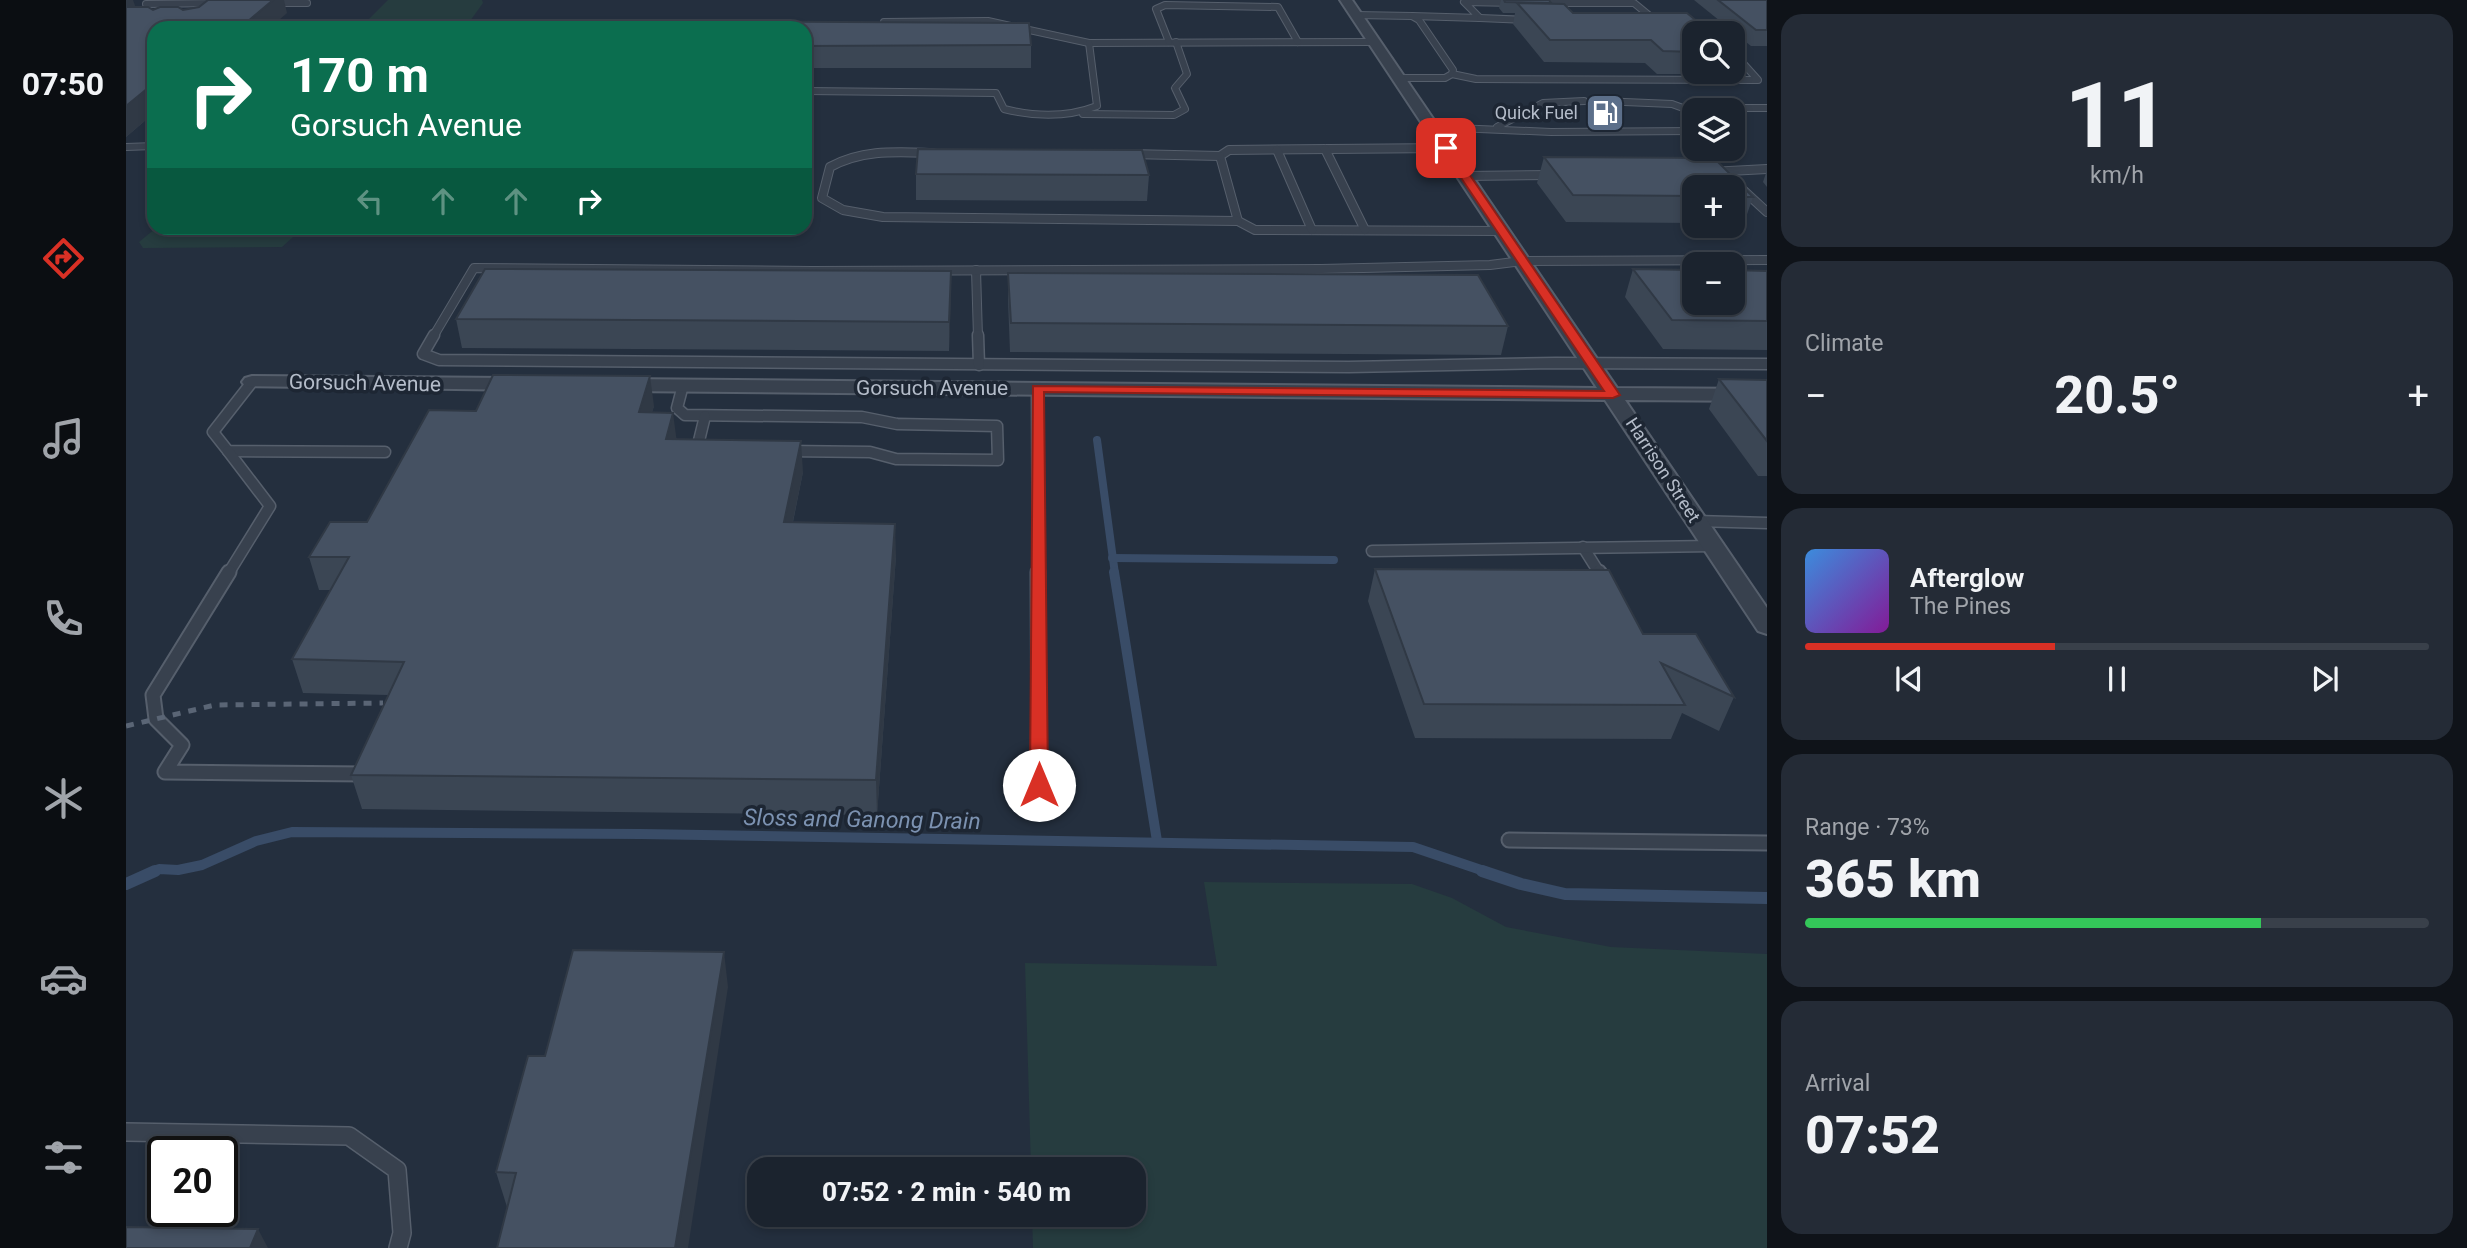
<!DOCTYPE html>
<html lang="en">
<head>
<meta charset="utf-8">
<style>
	body { margin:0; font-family:Roboto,sans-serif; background:#242b36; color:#f1f3f6; height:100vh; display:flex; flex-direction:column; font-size:26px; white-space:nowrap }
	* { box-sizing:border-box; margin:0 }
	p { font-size:23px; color:#a0a4aa }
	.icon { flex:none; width:38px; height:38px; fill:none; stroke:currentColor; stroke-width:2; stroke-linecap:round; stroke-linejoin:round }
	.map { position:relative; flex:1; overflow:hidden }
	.drawer { display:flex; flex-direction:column; gap:14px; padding:14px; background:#0f1319; width:700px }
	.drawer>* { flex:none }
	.top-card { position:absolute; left:21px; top:21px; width:665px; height:214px; border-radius:21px; box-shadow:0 4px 10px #0003,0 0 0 2px #39404a; background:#0b6e4f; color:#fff; overflow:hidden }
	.fabs { position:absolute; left:1556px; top:21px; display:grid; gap:14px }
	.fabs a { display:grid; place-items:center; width:63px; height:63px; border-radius:14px; background:#1b232e; box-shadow:0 4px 10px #0003,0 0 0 2px #39404a; font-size:35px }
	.speed { position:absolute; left:21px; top:1136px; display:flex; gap:14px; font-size:35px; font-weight:700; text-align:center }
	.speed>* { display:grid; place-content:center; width:91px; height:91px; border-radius:50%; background:#1b232e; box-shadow:0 4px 10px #0003,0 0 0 2px #39404a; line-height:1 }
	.speed .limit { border:4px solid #111; border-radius:10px; background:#fff; color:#111 }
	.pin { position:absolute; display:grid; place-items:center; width:60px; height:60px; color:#fff; margin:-30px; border-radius:14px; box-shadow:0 4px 10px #0006 }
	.me { position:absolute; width:77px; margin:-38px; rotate:0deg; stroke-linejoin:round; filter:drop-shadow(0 0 5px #0008) }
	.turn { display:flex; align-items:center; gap:24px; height:147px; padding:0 28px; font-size:32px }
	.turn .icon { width:91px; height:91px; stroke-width:2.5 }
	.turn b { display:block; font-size:49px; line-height:60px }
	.lanes { display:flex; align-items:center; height:66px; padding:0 28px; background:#0003; justify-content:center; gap:35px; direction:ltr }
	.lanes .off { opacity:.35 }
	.big { font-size:52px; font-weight:800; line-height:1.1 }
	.drawer .widget { flex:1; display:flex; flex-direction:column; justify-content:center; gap:10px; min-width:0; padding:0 24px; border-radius:21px; background:#242b36 }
	.drawer .dial { align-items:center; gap:0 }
	.dial b { font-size:91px; line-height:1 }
	.song { display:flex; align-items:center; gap:21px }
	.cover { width:84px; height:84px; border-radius:10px; background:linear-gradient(135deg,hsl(210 70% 55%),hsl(290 70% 35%)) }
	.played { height:7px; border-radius:4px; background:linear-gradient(90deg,#d93025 40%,#39404a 40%) }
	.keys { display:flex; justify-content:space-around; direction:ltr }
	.heat { display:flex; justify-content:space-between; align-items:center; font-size:38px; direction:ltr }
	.charge { height:10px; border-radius:5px; background:linear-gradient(90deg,#34c759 73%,#39404a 0) }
	.trip { position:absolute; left:621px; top:1157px; width:399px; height:70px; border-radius:21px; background:#1b232e; box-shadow:0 4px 10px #0003,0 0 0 2px #39404a; font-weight:800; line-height:70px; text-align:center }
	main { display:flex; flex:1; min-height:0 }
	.tabs { display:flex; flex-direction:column; width:126px; justify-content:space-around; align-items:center; background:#0b0e12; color:#a0a4aa }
	.tabs .icon { width:49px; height:49px }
	.tabs .on { color:#d93025 }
	.tabs b { font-size:32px; color:#f1f3f6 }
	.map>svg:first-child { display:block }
	.green { fill:#263c3f }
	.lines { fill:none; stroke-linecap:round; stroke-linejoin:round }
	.stream-far2 { stroke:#394c67; stroke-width:8 }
	.stream-far1 { stroke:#394c67; stroke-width:10 }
	.stream { stroke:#394c67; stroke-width:12 }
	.lane-far4-casing { stroke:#565f6c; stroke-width:8 }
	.lane-far3-casing { stroke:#565f6c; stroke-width:10 }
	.lane-far2-casing { stroke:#565f6c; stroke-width:13 }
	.lane-far1-casing { stroke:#565f6c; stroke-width:17 }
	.lane-casing { stroke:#565f6c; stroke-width:20 }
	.street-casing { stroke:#565f6c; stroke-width:4 }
	.lane-far4 { stroke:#38414e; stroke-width:6 }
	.lane-far3 { stroke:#38414e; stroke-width:8 }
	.lane-far2 { stroke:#38414e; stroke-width:10 }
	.lane-far1 { stroke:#38414e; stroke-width:13 }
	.lane { stroke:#38414e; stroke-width:17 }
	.street { fill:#38414e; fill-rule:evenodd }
	.rail { stroke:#5a6575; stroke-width:5; stroke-dasharray:8 8; stroke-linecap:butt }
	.wall { fill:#3b4654 }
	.shaded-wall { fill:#303945 }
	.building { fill:#455162; stroke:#303945; stroke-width:2 }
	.route { fill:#d93025; stroke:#8d1f18; stroke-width:2 }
	.labels { text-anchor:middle; stroke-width:7; stroke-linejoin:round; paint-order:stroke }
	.far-poi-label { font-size:18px; fill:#b4bcc9; stroke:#1d2633; text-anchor:end }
	.far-street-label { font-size:18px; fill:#b4bcc9; stroke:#1d2633 }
	.street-label { font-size:21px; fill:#b4bcc9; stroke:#1d2633 }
	.water-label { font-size:23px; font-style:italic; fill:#7c92b1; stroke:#1d2633 }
</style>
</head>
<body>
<main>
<nav class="tabs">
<b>07:50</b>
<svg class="icon on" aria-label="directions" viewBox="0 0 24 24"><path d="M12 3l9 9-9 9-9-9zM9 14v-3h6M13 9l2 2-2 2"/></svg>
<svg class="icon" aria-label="music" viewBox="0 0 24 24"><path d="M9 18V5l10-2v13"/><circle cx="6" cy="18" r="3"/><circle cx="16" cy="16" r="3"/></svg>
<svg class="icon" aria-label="phone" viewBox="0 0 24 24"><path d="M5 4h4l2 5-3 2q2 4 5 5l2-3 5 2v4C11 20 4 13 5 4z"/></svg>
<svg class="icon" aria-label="climate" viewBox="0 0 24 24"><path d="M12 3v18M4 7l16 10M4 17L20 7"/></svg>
<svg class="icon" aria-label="car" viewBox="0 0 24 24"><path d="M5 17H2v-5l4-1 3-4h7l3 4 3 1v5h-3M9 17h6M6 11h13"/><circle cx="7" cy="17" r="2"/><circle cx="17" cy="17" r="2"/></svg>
<svg class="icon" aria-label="filters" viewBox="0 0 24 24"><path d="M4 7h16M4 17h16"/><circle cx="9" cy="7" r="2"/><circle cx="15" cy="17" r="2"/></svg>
</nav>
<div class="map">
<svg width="1641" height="1248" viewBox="0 0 1641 1248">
	<rect width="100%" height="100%" fill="#242f3e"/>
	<!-- green -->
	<g class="green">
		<path d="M 262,0 L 356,0 L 357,3 L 339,28 L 234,28 Z"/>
		<path d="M 30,228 L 177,228 L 156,247 L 17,248 L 13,242 Z"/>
		<path d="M 1078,882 L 1286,884 L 1326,898 L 1380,927 L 1485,947 L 1641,954 L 1641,1248 L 907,1248 L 906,1215 L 1008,1214 L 1008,1169 L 905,1169 L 899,963 L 1091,966 Z"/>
	</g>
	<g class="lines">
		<!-- stream-far2 -->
		<g class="stream-far2">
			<path d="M 971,440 L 989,574"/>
			<path d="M 986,558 L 1208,560"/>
		</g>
		<!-- stream-far1 -->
		<g class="stream-far1">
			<path d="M 988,572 L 1031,841"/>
			<path d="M 26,872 L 33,869 L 52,870 L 76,865 L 130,841 L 166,832 L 515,834 L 1287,847 L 1361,872"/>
		</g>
		<!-- stream -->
		<g class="stream">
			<path d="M 1356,871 L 1395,884 L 1439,894 L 1641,898"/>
			<path d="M 0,884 L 29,871"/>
		</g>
		<!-- lane-far4 casing -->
		<g class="lane-far4-casing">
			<g id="lane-far4">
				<path d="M 143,3 L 181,3"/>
				<path d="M 1408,3 L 1508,3 L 1530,21"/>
				<path d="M 20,4 L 93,3"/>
				<path d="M 1230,15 L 1286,16 L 1293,20 L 1327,70 L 1326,74 L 1319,78 L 1273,78"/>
				<path d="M 1286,16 L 1354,18 L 1338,2 L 1390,3"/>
				<path d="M 1354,18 L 1403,20"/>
				<path d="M 758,22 L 862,21 L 963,43 L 1249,42"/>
				<path d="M 551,28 L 586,24"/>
				<path d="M 1043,42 L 1030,9 L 1039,5 L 1152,7 L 1172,42"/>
				<path d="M 1326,74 L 1350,79 L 1632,80 L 1606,51"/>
				<path d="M 679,91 L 870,93 L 878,109 C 910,117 940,118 971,106 L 963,43"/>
				<path d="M 1475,101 L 1546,104 L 1568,112"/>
				<path d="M 1563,108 L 1641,108"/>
				<path d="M 957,114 L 1048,115 L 1059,109 L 1049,88 L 1061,74 L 1050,42"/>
				<path d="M 1306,127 L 1425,132 L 1568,131"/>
				<path d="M 1371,127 L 1417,103 L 1458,101"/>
				<path d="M 0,147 L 28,146"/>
				<path d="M 1145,150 L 1320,148"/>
			</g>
		</g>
		<!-- lane-far3 casing -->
		<g class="lane-far3-casing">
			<g id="lane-far3">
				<path d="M 1320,148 L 1103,150 L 1094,156 L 1112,221 L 1129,230 L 1376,231"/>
				<path d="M 1199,149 L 1239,230"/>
				<path d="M 1151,150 L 1186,230"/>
				<path d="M 807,153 C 771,152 737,149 704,167 L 696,198 L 717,210 L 757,217 L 1112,221"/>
				<path d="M 1003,154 L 1094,156"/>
				<path d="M 1584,172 L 1641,169"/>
				<path d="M 1339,176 L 1429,175"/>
				<path d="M 1616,189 L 1641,212"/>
				<path d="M 850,270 L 852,337"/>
				<path d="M 307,337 L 348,268 L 686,271 L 1195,269 L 1364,265 L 1396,261 L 1641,260"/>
			</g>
		</g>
		<!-- lane-far2 casing -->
		<g class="lane-far2-casing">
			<g id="lane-far2">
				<path d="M 308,335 L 297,354 L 313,360 L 1223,367 L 1430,363 L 1641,364"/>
				<path d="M 852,335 L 853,365"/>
				<path d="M 126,382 L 87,432 L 102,451 L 259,452"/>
				<path d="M 557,385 L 551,408 L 559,415 L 736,417 L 771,424 L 871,426 L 872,460 L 770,459 L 744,452 L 660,451"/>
				<path d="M 911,389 L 912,574"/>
				<path d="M 576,449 L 571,449 L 579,416"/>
				<path d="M 1570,521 L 1641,523"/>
				<path d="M 1457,547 L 1474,574"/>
				<path d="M 1246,551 L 1587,546"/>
				<path d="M 102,574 L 144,506 L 102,451"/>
			</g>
		</g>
		<!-- lane-far1 casing -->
		<g class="lane-far1-casing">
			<g id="lane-far1">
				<path d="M 103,572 L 27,695 L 30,719 L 56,745 L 39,772 L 240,774"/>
				<path d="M 912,572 L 913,785"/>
				<path d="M 1473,572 L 1479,582"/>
				<path d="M 1383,840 L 1641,843"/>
			</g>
		</g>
		<!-- lane casing -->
		<g class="lane-casing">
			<path id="lane" d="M 0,1132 L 223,1136 L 271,1170 L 276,1233 L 272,1248"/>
		</g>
		<!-- street casing -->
		<g class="street-casing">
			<g id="street">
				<path d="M 1214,0 L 1226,0 L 1491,388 L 1641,389 L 1641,401 L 1499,400 L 1641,608 L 1641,634 L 1632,631 L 1479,400 L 494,391 L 484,385 L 494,379 L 1471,388 Z"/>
				<path d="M 126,376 L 394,378 L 404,384 L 394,390 L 119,386 L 116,382 L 119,378 Z"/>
			</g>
		</g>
		<!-- lane-far4 -->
		<use href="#lane-far4" class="lane-far4"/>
		<!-- lane-far3 -->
		<use href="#lane-far3" class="lane-far3"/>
		<!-- lane-far2 -->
		<use href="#lane-far2" class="lane-far2"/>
		<!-- lane-far1 -->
		<use href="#lane-far1" class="lane-far1"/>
		<!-- lane -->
		<use href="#lane" class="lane"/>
		<!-- street -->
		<use href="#street" class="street"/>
		<!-- rail -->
		<path class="rail" d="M 0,726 L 89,705 L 257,703"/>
	</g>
	<!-- wall -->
	<g class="wall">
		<path d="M 1375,0 L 1423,0 L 1425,4 L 1447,13 L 1568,33 L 1568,72 L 1600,72 L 1600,74 L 1531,74 L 1519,63 L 1418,62 L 1387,24 L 1389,13 L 1377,13 L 1373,8 Z"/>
		<path d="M 1568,0 L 1641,0 L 1641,46 L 1625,46 Z"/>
		<path d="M 10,7 L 27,10 L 161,13 L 28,28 L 28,113 L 0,137 Z"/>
		<path d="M 679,28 L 905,45 L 905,68 L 679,68 Z"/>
		<path d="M 1418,157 L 1588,158 L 1627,197 L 1618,223 L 1606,223 L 1606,187 L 1568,187 L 1568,223 L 1440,222 L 1411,183 Z"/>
		<path d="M 1641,170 L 1641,187 L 1637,182 Z"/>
		<path d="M 790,174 L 1023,175 L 1021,201 L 790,200 Z"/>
		<path d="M 1507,269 L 1641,271 L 1641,350 L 1537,349 L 1499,297 Z"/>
		<path d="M 825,271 L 823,351 L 336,348 L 330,319 Z"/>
		<path d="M 882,273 L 1382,326 L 1375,355 L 884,352 L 882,300 Z"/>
		<path d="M 1593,379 L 1641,380 L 1641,476 L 1632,476 L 1583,409 Z"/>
		<path d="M 528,406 L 526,412 L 551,439 L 677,472 L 667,522 L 770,556 L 751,815 L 236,809 L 225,775 L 262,695 L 177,693 L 166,659 L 205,590 L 193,590 L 183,557 L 241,522 Z"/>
		<path d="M 1249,569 L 1517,634 L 1608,697 L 1593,731 L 1556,713 L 1545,739 L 1289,738 L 1242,601 Z"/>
		<path d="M 602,987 L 381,1207 L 370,1172 L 419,1056 Z"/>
	</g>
	<!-- shaded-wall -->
	<g class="shaded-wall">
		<path d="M 0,0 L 7,0 L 13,17 L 0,26 Z"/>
		<path d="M 147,0 L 158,0 L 161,13 L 144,28 L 114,28 Z"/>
		<path d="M 22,88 L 28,108 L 28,113 L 0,137 L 0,106 Z"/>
		<path d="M 825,271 L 825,299 L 823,351 L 823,322 Z"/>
		<path d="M 524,376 L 528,406 L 517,442 L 513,412 Z"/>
		<path d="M 547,413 L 551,443 L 540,439 Z"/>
		<path d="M 675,441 L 677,472 L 660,554 L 658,522 Z"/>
		<path d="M 769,524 L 770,556 L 751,815 L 750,780 Z"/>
		<path d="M 598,952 L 602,987 L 562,1248 L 549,1248 Z"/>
		<path d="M 132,1229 L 142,1248 L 124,1248 Z"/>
	</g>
	<!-- building -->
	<g class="building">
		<path d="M 82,0 L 147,0 L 114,28 L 28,28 L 28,88 L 22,88 L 0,106 L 0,7 L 22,7 L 27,10 L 34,7 L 52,7 L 57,10 L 73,7 Z"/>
		<path d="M 1378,0 L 1423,0 L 1425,3 L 1379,2 Z"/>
		<path d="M 1592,0 L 1641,0 L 1641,30 L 1630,30 Z"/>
		<path d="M 1391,3 L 1438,4 L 1447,13 L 1561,13 L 1585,33 L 1568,33 L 1568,52 L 1537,51 L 1525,40 L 1424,40 Z"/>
		<path d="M 572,21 L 903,23 L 905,45 L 679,46 L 679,28 L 568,28 Z"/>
		<path d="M 792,149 L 1016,150 L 1023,175 L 790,174 Z"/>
		<path d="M 1418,157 L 1588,158 L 1627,197 L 1606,197 L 1606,187 L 1568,187 L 1568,196 L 1447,195 Z"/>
		<path d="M 359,269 L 825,271 L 823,322 L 330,319 Z"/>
		<path d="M 1507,269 L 1568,270 L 1568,303 L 1606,303 L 1606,270 L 1641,271 L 1641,321 L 1546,320 Z"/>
		<path d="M 882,273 L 1352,275 L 1382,326 L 885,323 Z"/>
		<path d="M 367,375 L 524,376 L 513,412 L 547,413 L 540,439 L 675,441 L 658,522 L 769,524 L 750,780 L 225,775 L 278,662 L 166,659 L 223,557 L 183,557 L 204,522 L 241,522 L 303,410 L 350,411 Z"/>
		<path d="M 1593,379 L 1641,380 L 1641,441 Z"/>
		<path d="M 1249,569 L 1483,570 L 1517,634 L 1570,634 L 1608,697 L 1535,663 L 1559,705 L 1298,704 Z"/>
		<path d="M 447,950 L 598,952 L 549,1248 L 371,1248 L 390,1173 L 370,1172 L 402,1056 L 419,1056 Z"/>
		<path d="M 0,1227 L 132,1229 L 124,1248 L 0,1248 Z"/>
	</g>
	<!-- route -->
	<path class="route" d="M 1317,146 L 1324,146 L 1494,395 L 1487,398 L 918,392 L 922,785 L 919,789 L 906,789 L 904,785 L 907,386 L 1478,391 L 1315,148 Z"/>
	<!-- icons -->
	<defs>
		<g id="fuel-square" transform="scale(2.0125)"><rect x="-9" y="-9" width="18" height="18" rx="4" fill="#5c6f8a" stroke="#1d2633"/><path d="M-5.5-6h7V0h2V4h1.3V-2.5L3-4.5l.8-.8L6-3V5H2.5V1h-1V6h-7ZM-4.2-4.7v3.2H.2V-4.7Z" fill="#fff"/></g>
	</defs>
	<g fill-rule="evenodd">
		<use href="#fuel-square" x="1479" y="113"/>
	</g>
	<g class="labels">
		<!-- far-poi labels -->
		<g class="far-poi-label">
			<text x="1452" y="119">Quick Fuel</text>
		</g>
		<!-- far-street labels -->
		<g class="far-street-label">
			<text transform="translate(1537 470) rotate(57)" y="6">Harrison Street</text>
		</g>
		<!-- street labels -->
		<g class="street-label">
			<text transform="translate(239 383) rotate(1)" y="7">Gorsuch Avenue</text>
			<text x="806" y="395">Gorsuch Avenue</text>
		</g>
		<!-- water labels -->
		<g class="water-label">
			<text transform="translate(736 819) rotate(1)" y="8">Sloss and Ganong Drain</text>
		</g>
	</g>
</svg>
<div class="fabs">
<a><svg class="icon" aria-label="search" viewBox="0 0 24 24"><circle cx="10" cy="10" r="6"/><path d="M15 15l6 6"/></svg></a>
<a><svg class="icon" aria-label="layers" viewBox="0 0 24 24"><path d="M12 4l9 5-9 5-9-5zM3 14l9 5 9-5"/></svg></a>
<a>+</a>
<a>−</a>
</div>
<div class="speed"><div class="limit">20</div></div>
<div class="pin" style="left:1320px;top:148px;background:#d93025"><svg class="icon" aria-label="arrive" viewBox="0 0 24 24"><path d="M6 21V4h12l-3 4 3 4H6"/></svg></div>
<svg class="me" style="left:913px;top:785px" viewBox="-20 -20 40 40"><circle r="19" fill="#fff"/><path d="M0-13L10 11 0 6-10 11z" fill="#d93025"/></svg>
<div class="trip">07:52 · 2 min · 540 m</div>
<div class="top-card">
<div class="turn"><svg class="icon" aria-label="right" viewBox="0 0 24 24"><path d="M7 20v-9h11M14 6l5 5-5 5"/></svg><div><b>170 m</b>Gorsuch Avenue</div></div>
<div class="lanes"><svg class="icon off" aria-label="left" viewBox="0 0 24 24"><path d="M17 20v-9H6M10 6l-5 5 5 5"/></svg><svg class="icon off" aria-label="ahead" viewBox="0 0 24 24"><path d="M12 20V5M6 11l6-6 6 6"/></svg><svg class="icon off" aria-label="ahead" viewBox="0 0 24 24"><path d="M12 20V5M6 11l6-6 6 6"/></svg><svg class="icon" aria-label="right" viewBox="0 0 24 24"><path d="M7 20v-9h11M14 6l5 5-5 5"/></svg></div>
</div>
</div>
<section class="drawer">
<div class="widget dial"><b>11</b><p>km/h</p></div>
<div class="widget"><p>Climate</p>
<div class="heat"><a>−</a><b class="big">20.5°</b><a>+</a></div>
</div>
<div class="widget">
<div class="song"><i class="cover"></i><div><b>Afterglow</b><p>The Pines</p></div></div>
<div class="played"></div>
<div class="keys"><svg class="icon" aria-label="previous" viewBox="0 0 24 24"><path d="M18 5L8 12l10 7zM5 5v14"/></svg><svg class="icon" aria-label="pause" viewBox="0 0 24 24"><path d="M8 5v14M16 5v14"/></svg><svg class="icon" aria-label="next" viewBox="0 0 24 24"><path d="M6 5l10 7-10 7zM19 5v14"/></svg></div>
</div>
<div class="widget"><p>Range · 73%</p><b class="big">365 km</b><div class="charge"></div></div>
<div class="widget"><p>Arrival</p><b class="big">07:52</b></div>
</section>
</main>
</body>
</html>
